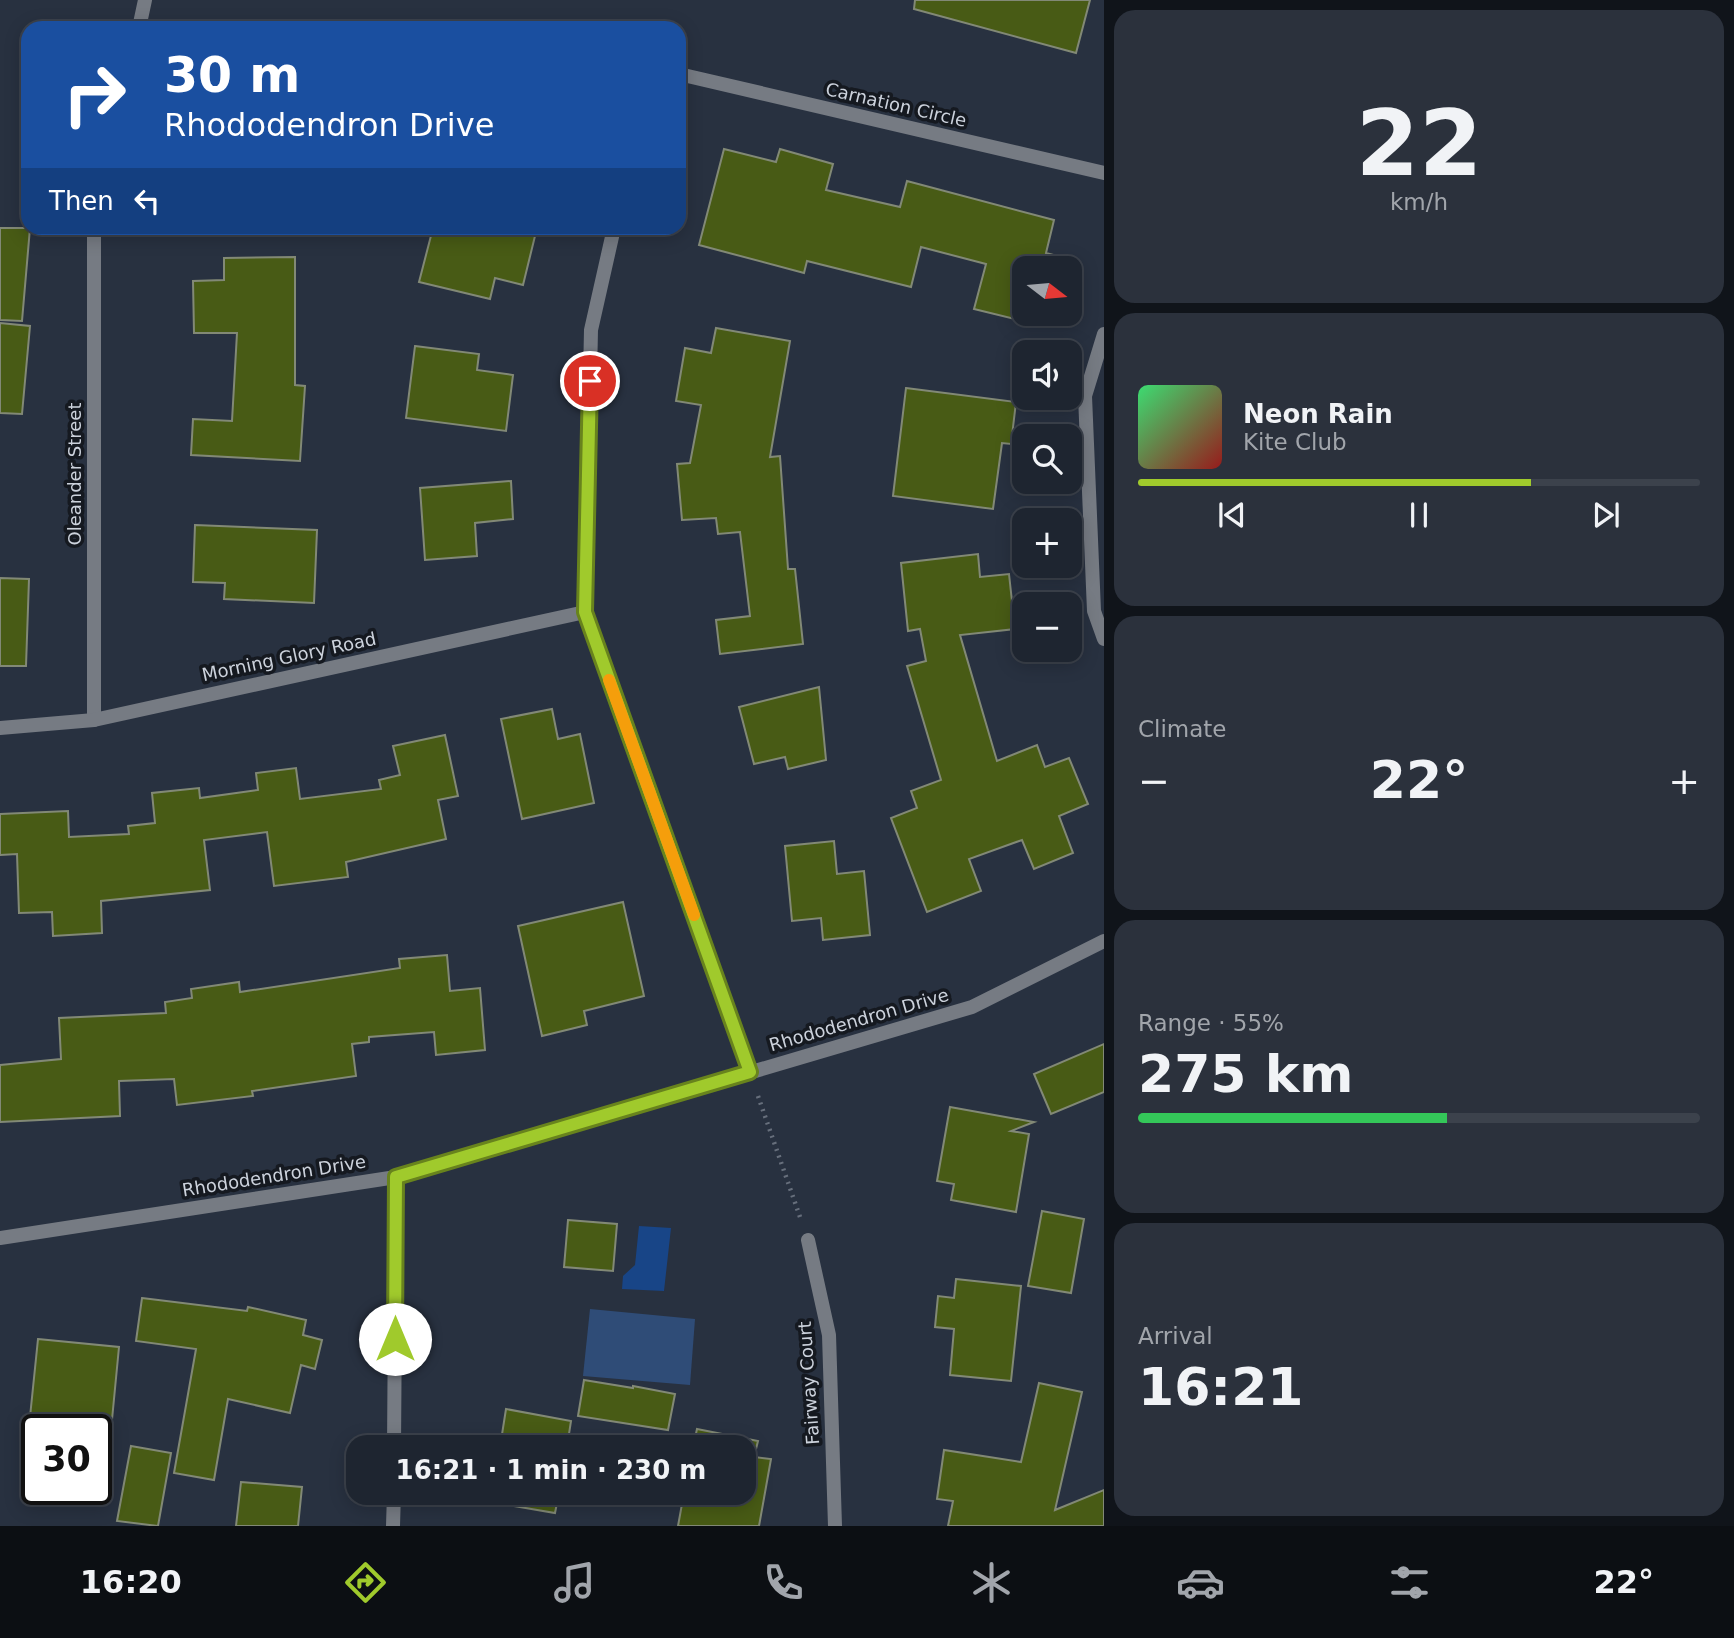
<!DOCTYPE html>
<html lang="en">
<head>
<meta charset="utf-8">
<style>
	body { margin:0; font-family:"DejaVu Sans",sans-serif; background:#2b313c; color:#f1f3f6; height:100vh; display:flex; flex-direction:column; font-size:26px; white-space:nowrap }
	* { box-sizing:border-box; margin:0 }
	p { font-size:23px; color:#a1a5ab }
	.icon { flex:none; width:38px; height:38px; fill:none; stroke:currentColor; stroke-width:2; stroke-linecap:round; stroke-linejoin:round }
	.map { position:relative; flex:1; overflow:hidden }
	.details { display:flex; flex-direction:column; gap:10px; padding:10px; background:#10141a; width:630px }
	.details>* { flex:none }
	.banner { position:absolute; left:21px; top:21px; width:665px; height:214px; border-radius:21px; box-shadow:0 4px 18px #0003,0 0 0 2px #3c424c; background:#1a4fa0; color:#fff; overflow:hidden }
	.needle { width:46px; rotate:106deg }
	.buttons { position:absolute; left:1012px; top:256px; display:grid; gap:14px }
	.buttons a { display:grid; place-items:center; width:70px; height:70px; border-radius:14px; background:#1e2530; box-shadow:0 4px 18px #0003,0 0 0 2px #3c424c; font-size:35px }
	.speed { position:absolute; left:21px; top:1414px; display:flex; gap:14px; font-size:35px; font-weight:700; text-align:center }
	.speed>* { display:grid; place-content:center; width:91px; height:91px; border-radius:50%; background:#1e2530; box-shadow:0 4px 18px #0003,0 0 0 2px #3c424c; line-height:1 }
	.speed .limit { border:4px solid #111; border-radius:10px; background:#fff; color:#111 }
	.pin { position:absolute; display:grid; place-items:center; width:60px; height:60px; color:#fff; margin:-30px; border:4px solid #fff; border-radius:50%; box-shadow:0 2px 7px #0007 }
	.me { position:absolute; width:77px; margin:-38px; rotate:0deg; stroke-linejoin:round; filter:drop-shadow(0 0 5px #0008) }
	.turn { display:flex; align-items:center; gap:24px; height:147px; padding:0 28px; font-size:32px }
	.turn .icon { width:91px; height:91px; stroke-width:2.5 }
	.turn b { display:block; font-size:49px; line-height:60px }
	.then { display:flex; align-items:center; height:66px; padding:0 28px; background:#0003; gap:14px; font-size:26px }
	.big { font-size:52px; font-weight:700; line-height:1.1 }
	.details .widget { flex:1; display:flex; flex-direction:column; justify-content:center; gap:10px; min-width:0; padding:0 24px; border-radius:21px; background:#2b313c }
	.details .dial { align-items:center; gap:0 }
	.dial b { font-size:91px; line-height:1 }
	.song { display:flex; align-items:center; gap:21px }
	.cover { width:84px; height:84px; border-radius:10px; background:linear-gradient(135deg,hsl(140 70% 55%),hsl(0 70% 35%)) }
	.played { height:7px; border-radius:4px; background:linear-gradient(90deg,#a0ca2c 70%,#3c424c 70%) }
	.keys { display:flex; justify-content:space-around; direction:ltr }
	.heat { display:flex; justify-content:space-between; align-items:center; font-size:38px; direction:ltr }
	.charge { height:10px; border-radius:5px; background:linear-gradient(90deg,#34c759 55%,#3c424c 0) }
	.trip { position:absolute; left:346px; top:1435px; width:410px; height:70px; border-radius:21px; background:#1e2530; box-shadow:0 4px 18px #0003,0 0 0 2px #3c424c; font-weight:700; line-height:70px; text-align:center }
	.dock { display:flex; height:112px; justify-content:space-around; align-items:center; background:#0c0f13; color:#a1a5ab }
	.dock .icon { width:49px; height:49px }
	.dock .on { color:#a0ca2c }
	.dock b { font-size:32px; color:#f1f3f6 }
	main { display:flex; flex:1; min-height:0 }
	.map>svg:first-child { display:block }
	.green { fill:#2f4c77 }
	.water { fill:#184587 }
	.building { fill:#485b15; stroke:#828976; stroke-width:2 }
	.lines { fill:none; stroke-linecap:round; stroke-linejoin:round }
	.path { stroke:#676f7c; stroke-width:4.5; stroke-dasharray:2 5; stroke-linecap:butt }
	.street { stroke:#767b83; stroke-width:14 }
	.route-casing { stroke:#68831d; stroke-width:18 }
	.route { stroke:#a0ca2c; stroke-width:12 }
	.slow { stroke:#f59e0b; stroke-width:12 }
	.labels { text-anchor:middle; stroke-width:7; stroke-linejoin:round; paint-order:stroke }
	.street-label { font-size:18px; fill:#ccd2dc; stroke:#151920 }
</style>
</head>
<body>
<main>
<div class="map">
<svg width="1104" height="1526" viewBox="0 0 1104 1526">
	<rect width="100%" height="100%" fill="#283140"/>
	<!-- green -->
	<path class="green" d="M 590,1309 L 695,1319 L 690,1385 L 583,1376 Z"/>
	<!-- water -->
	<path class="water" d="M 639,1226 L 671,1228 L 664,1291 L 622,1289 L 623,1276 L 635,1265 Z"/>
	<!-- building -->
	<g class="building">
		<path d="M 915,0 L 1090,0 L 1076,53 L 914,9 Z"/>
		<path d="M 724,149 L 776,162 L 780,149 L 833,164 L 826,190 L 900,207 L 907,181 L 1054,220 L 1046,253 L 1061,257 L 1059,268 L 1024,268 L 1024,313 L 1047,313 L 1043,326 L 974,309 L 986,264 L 921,247 L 911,287 L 807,261 L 804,273 L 699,245 Z"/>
		<path d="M 0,228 L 30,228 L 22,321 L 0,320 Z"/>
		<path d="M 433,228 L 501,228 L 535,236 L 523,285 L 495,278 L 490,299 L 419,282 Z"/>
		<path d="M 295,257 L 295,385 L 305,386 L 300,461 L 191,455 L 193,419 L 232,421 L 237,333 L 194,333 L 193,281 L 224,280 L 224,258 Z"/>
		<path d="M 0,323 L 30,326 L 22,414 L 0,413 Z"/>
		<path d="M 716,328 L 790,341 L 770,457 L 780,456 L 788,569 L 795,569 L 803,644 L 720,654 L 716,620 L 750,616 L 740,532 L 718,534 L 716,518 L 682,520 L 677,464 L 690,463 L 701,405 L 676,401 L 685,348 L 711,353 Z"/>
		<path d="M 415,346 L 479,354 L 477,370 L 513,375 L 506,431 L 406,418 Z"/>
		<path d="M 906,388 L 1016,402 L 1011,444 L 1002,443 L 993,509 L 893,496 Z"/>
		<path d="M 511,481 L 513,519 L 475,523 L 477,556 L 425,560 L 420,488 Z"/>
		<path d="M 195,525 L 317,530 L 314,603 L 224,599 L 225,583 L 193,582 Z"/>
		<path d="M 978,554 L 980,577 L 1009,574 L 1015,629 L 960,635 L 997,761 L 1037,745 L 1045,767 L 1069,758 L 1088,804 L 1059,816 L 1073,853 L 1034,869 L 1022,840 L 969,859 L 981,891 L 927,912 L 891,818 L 917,808 L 911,791 L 941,780 L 907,666 L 926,661 L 920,629 L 908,631 L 901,563 Z"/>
		<path d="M 0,578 L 29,579 L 26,666 L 0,666 Z"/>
		<path d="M 819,687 L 826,760 L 788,769 L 785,757 L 754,764 L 739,707 Z"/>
		<path d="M 552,709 L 558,739 L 580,734 L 594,803 L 522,819 L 501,719 Z"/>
		<path d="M 445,735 L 458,796 L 438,800 L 446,839 L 346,862 L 348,877 L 274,886 L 267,832 L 204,840 L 210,890 L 101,901 L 102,933 L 53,936 L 52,912 L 19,913 L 17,854 L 0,855 L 0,814 L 68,811 L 69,837 L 129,834 L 128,826 L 155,823 L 152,793 L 199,788 L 200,798 L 258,790 L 256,773 L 296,768 L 300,799 L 381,789 L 379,780 L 400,775 L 393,746 Z"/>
		<path d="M 834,841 L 837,874 L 864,871 L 870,935 L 823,940 L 821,918 L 792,921 L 785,846 Z"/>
		<path d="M 623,902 L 644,996 L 584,1011 L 587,1025 L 542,1036 L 518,926 Z"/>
		<path d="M 447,955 L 450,991 L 480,988 L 485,1050 L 436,1055 L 434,1032 L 369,1037 L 369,1042 L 352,1044 L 356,1076 L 252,1091 L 253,1096 L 177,1105 L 174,1079 L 119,1081 L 120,1116 L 0,1122 L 0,1065 L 61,1059 L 59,1018 L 166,1013 L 165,1002 L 192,998 L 191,989 L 239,982 L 240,992 L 400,968 L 399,959 Z"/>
		<path d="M 1104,1044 L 1104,1092 L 1051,1114 L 1034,1074 Z"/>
		<path d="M 950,1107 L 1034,1122 L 1011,1131 L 1029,1134 L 1016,1212 L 951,1200 L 954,1184 L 937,1181 Z"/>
		<path d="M 1042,1211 L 1084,1219 L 1071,1293 L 1028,1286 Z"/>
		<path d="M 568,1220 L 617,1224 L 613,1271 L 564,1267 Z"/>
		<path d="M 956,1279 L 1021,1286 L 1011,1381 L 950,1375 L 954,1329 L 935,1327 L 938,1296 L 954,1298 Z"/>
		<path d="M 142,1298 L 247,1311 L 248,1307 L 306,1320 L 303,1335 L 322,1340 L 315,1369 L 301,1365 L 290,1413 L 228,1399 L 214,1480 L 174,1473 L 196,1349 L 136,1341 Z"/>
		<path d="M 38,1339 L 119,1347 L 111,1430 L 44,1430 L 45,1419 L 30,1417 Z"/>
		<path d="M 584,1380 L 633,1388 L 633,1386 L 675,1394 L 668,1430 L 578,1416 Z"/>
		<path d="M 1039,1383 L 1082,1392 L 1055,1510 L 1104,1490 L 1104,1526 L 948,1526 L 953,1501 L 937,1499 L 944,1450 L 1021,1462 Z"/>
		<path d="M 506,1409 L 571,1421 L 567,1447 L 500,1447 Z"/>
		<path d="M 697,1429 L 758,1441 L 754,1457 L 771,1459 L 759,1526 L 678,1526 L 684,1493 L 744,1493 L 744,1447 L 693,1447 Z"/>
		<path d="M 131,1446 L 171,1453 L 158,1526 L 117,1521 Z"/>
		<path d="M 241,1482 L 302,1487 L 298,1526 L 236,1526 Z"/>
		<path d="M 492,1493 L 559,1493 L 555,1513 L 490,1502 Z"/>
	</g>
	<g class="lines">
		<!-- path -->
		<path class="path" d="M 758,1096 L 800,1217"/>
		<!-- street -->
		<g class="street">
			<path d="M 139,28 L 145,0"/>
			<path d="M 679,74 L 1104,173"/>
			<path d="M 614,228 L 591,330 L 585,612 L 749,1072"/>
			<path d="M 1104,334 L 1085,396 L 1094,611 L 1104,639"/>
			<path d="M 94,720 L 94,228"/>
			<path d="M 0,728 L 94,720 L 585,612"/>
			<path d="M 0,1238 L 396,1177 L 972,1007 L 1104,941"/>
			<path d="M 808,1240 L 829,1335 L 835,1526"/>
			<path d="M 394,1447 L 396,1177"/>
			<path d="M 393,1526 L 394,1493"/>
		</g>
	</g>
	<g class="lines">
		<!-- route casing -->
		<g class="route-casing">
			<path id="route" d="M 395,1339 L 396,1177 L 750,1072 L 585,612 L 590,381"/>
		</g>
		<!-- route -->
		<use href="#route" class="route"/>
		<!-- slow -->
		<path class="slow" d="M 609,680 L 694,915"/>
	</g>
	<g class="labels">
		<!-- street labels -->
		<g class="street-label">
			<text transform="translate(896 105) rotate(13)" y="6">Carnation Circle</text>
			<text transform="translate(75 474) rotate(-90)" y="6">Oleander Street</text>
			<text transform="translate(289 657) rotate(-12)" y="6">Morning Glory Road</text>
			<text transform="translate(859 1020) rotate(-16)" y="6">Rhododendron Drive</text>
			<text transform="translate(274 1176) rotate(-9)" y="6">Rhododendron Drive</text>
			<text transform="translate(809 1383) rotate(-94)" y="6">Fairway Court</text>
		</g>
	</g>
</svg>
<div class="buttons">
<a><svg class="needle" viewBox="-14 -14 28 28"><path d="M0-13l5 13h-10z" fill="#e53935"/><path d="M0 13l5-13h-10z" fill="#a1a5ab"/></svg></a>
<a><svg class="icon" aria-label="sound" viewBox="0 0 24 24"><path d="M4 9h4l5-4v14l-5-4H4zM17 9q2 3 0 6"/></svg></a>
<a><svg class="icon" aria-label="search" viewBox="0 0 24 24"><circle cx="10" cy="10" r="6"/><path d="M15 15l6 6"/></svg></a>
<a>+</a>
<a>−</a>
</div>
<div class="speed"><div class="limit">30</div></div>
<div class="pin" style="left:590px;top:381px;background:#d93025"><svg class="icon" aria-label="arrive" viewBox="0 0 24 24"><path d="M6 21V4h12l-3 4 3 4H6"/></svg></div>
<svg class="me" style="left:395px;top:1339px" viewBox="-20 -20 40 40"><circle r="19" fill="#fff"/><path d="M0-13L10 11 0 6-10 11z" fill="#a0ca2c"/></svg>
<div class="trip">16:21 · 1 min · 230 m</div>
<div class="banner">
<div class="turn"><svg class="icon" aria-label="right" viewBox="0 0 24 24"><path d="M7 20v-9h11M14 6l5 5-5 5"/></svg><div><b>30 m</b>Rhododendron Drive</div></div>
<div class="then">Then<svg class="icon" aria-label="left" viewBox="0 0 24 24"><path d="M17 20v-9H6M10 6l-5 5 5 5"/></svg></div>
</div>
</div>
<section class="details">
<div class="widget dial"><b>22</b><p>km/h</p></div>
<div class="widget">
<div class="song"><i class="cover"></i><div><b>Neon Rain</b><p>Kite Club</p></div></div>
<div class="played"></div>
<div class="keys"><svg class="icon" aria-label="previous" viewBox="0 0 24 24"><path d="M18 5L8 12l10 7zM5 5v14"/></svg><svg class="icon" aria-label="pause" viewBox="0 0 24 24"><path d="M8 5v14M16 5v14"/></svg><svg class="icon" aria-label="next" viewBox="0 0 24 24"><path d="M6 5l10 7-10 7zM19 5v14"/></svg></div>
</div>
<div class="widget"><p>Climate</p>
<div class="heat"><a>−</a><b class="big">22°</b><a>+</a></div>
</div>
<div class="widget"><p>Range · 55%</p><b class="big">275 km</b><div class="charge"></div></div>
<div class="widget"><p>Arrival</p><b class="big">16:21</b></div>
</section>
</main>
<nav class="dock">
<b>16:20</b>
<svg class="icon on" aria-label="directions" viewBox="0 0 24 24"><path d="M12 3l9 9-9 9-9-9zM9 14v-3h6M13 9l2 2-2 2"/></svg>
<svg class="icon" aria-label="music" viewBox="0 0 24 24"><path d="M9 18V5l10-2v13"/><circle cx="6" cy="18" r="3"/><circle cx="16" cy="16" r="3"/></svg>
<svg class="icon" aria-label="phone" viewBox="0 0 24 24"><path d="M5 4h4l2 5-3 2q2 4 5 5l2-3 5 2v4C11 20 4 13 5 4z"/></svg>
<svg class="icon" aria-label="climate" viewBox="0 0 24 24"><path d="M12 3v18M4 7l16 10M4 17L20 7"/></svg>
<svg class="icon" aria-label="car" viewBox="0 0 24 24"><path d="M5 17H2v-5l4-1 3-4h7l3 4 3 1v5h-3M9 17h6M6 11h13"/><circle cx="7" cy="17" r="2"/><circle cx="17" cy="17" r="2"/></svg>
<svg class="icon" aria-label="filters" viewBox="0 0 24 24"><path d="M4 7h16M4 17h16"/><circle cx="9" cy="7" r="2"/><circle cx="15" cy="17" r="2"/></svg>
<b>22°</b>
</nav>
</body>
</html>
